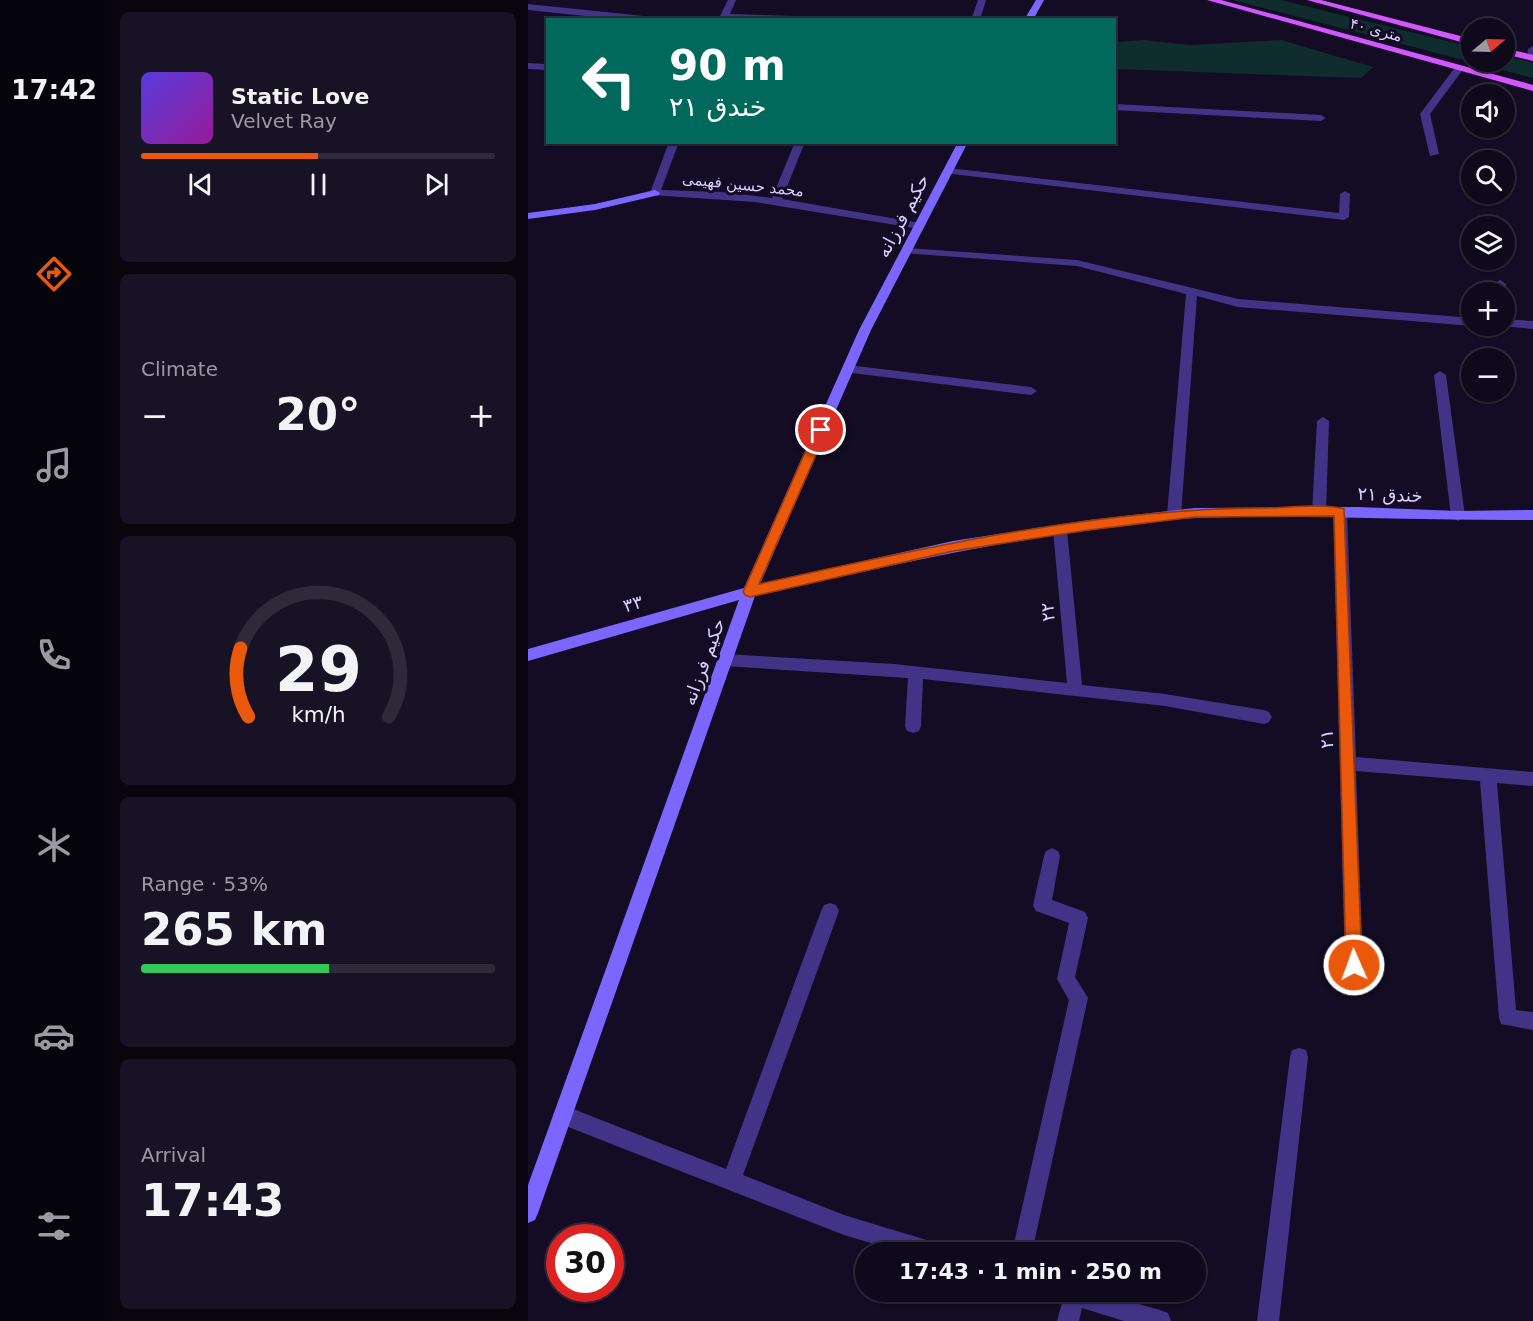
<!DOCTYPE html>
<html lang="en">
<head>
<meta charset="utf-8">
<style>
	body { margin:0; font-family:"DejaVu Sans","Noto Sans Arabic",sans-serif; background:#171224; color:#f1f3f6; height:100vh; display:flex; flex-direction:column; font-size:22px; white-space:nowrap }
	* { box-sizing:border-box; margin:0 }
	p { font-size:20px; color:#9b9aa3 }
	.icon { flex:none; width:33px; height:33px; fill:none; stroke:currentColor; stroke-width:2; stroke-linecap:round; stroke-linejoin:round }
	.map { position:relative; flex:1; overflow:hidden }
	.side { display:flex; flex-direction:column; gap:12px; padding:12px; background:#08050f; width:420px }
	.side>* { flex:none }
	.top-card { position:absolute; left:18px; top:18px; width:570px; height:126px; border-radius:0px; box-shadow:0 2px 4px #0004,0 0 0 2px #2e2a3a; background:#00695c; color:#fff; overflow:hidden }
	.needle { width:39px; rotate:71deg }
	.fabs { position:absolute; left:933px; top:18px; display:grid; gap:12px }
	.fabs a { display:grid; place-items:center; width:54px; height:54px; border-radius:50%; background:#0e091b; box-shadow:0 2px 4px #0004,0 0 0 2px #2e2a3a; font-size:30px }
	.speed { position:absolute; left:18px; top:1224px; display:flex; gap:12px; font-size:30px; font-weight:700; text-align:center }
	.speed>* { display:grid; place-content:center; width:78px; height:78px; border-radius:50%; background:#0e091b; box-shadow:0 2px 4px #0004,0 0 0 2px #2e2a3a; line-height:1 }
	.speed .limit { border:9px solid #d22; background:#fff; color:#111 }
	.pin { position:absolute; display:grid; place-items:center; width:51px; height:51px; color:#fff; margin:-26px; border:3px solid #fff; border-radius:50%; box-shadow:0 2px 6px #0007 }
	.me { position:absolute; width:66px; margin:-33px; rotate:358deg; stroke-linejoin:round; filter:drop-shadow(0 0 4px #0008) }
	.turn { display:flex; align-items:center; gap:21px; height:126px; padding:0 24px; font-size:27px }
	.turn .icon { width:78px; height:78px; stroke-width:2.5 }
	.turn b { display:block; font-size:42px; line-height:51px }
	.big { font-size:45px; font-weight:600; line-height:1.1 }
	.side .tile { flex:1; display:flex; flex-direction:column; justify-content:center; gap:9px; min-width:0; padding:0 21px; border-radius:9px; background:#171224 }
	.side .dial { align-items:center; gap:0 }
	.dial svg { height:156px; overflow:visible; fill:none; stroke:#2e2a3a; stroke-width:7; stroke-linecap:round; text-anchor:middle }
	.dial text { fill:#f1f3f6; stroke:none }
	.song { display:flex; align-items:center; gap:18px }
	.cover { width:72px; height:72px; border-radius:9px; background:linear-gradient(135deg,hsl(250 70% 55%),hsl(300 70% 35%)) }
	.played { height:6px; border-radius:3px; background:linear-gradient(90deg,#ea580c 50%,#2e2a3a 50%) }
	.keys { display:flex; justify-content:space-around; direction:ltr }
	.heat { display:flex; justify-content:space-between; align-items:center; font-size:33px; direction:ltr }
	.charge { height:9px; border-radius:4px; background:linear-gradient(90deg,#34c759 53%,#2e2a3a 0) }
	.trip { position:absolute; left:327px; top:1242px; width:351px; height:60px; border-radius:30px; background:#0e091b; box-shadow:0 2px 4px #0004,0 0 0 2px #2e2a3a; font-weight:600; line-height:60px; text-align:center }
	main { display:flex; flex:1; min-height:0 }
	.tab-bar { display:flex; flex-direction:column; width:108px; justify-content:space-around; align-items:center; background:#06040b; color:#9b9aa3 }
	.tab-bar .icon { width:42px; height:42px }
	.tab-bar .selected { color:#ea580c }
	.tab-bar b { font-size:27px; color:#f1f3f6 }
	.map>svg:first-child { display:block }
	.green { fill:#0f2c2e }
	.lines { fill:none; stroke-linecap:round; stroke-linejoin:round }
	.street { fill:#413486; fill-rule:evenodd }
	.secondary { fill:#7b67ff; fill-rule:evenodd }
	.primary { fill:#d357ff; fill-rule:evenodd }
	.route { fill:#ea580c; stroke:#983908; stroke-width:1.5 }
	.labels { text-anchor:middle; stroke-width:6; stroke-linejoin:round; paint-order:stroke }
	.far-street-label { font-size:15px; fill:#dad0ff; stroke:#130c24 }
	.street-label { font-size:18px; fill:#dad0ff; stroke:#130c24 }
</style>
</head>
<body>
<main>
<nav class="tab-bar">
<b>17:42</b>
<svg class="icon selected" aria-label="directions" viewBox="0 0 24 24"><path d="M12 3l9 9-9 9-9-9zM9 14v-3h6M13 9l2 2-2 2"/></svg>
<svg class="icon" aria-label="music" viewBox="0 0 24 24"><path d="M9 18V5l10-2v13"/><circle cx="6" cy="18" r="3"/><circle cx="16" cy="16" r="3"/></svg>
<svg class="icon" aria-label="phone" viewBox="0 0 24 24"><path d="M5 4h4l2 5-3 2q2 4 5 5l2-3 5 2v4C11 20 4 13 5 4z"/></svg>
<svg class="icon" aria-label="climate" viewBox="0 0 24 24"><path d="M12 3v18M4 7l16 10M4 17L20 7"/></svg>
<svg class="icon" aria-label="car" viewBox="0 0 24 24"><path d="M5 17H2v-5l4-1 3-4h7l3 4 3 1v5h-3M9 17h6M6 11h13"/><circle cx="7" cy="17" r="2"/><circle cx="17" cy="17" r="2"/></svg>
<svg class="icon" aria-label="filters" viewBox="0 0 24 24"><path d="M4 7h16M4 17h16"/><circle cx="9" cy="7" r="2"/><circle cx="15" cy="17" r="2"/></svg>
</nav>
<section class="side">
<div class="tile">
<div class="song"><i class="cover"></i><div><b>Static Love</b><p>Velvet Ray</p></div></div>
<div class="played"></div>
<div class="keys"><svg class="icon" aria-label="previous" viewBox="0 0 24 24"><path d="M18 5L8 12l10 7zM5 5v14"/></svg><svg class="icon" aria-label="pause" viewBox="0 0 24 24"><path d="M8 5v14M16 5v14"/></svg><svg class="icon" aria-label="next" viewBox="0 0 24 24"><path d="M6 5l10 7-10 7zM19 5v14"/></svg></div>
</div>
<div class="tile"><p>Climate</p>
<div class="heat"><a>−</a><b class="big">20°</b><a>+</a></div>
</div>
<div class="tile dial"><svg viewBox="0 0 100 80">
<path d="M14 69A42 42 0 1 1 86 69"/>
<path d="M14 69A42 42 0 0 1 10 34" stroke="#ea580c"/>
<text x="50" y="56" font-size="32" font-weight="700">29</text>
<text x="50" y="72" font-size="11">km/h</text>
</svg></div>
<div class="tile"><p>Range · 53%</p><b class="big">265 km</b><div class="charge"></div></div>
<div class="tile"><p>Arrival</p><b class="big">17:43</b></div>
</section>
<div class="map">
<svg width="1005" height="1321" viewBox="0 0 1005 1321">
	<rect width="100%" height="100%" fill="#130c24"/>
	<!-- green -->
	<g class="green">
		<path d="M 705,0 L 753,0 L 943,47 L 944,62 L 976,62 L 977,56 L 1005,63 L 1005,78 Z"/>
		<path d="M 616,40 L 662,45 L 753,40 L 845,67 L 833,78 L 587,69 L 587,42 Z"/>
	</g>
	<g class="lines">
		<!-- street -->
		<g class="street">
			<path d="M 200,0 L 208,0 L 202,14 L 300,17 L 304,20 L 190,20 Z"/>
			<path d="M 450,0 L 458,0 L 452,20 L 443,20 Z"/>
			<path d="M 0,4 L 125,17 L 129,20 L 95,20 L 0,10 Z"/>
			<path d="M 1005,46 L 1005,59 L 999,59 L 1000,49 Z"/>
			<path d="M 0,63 L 20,64 L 20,70 L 0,69 Z"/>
			<path d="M 928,66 L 936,68 L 902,114 L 911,154 L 902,156 L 892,114 Z"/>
			<path d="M 586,104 L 793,115 L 798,118 L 793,121 L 586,110 Z"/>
			<path d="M 141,142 L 151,142 L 133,190 L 194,192 L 244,198 L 267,142 L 277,142 L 254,199 L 392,223 L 397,226 L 392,229 L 227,202 L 123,195 L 122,193 Z"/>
			<path d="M 420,168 L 811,213 L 812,194 L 817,191 L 822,194 L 821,217 L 816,220 L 416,173 L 415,171 Z"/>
			<path d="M 379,248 L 549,260 L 710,299 L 944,318 L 945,326 L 710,307 L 669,296 L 653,515 L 646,520 L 639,515 L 658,294 L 549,266 L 375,253 L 373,251 Z"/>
			<path d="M 972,280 L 978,284 L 977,295 L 976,292 L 967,292 L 966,284 Z"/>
			<path d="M 976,319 L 1005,321 L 1005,329 L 972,326 L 976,326 Z"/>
			<path d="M 320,365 L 503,387 L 509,391 L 503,395 L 316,372 L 316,366 Z"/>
			<path d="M 912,371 L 918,375 L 937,516 L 930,521 L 923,516 L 906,375 Z"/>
			<path d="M 795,417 L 801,421 L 798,512 L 791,517 L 784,512 L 789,421 Z"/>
			<path d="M 812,507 L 819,512 L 828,757 L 1005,772 L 1005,786 L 969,783 L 988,1010 L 1005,1012 L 1005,1030 L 973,1024 L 971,1018 L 952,781 L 828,771 L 835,965 L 832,971 L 826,974 L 820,971 L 817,965 L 805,512 Z"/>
			<path d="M 532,525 L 539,530 L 554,685 L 637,694 L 736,710 L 741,712 L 744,717 L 741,722 L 736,724 L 637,706 L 395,679 L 393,726 L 391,731 L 385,733 L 379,731 L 377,726 L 380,678 L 197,666 L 192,664 L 190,660 L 192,656 L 197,654 L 366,664 L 539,683 L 525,530 Z"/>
			<path d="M 524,848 L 530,851 L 532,856 L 524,900 L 557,912 L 560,918 L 547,977 L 560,998 L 504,1252 L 484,1252 L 541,1000 L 529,979 L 541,923 L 508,911 L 505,905 L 516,856 L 518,851 Z"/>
			<path d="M 302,903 L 308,905 L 311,911 L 215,1175 L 316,1215 L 405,1242 L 412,1245 L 415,1252 L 373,1252 L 316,1235 L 35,1125 L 28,1122 L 25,1115 L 28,1108 L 35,1105 L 198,1169 L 293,911 L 296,905 Z"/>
			<path d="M 771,1048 L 778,1050 L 780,1057 L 751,1321 L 729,1321 L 762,1057 L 764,1050 Z"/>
			<path d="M 523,1292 L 568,1292 L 632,1310 L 640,1313 L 643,1321 L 596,1321 L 554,1308 L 551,1321 L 529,1321 L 534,1303 L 527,1299 Z"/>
		</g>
		<!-- secondary -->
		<g class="secondary">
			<path d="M 508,0 L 516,0 L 505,20 L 496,20 Z"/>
			<path d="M 430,142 L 440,142 L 343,330 L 232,584 L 425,541 L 561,520 L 667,508 L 830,507 L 930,511 L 1005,510 L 1005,520 C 893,521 781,514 669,518 C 642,519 615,524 588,527 C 465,541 346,569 227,596 L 10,1213 L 7,1220 L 0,1223 L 0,1185 L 211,600 L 0,661 L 0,649 L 216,588 L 331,330 Z"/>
			<path d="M 127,190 L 132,193 L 131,195 L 67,210 L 0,219 L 0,213 L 67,204 Z"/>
		</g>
		<!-- primary -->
		<g class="primary">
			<path d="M 679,0 L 693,0 L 1005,85 L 1005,91 Z"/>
			<path d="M 779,0 L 793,0 L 944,39 L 944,45 Z"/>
			<path d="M 976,48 L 1005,55 L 1005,61 L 976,54 Z"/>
		</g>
	</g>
	<!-- route -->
	<path class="route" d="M 293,426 L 299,430 L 231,584 C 397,548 564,509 734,508 C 755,508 797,503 816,509 L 834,965 L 832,971 L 826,973 L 820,971 L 818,965 L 806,516 L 667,517 L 561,530 L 425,551 L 222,597 L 217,595 L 215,592 L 287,430 Z"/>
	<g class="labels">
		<!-- far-street labels -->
		<g class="far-street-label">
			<text transform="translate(848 30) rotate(15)" y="5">۴۰ متری</text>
			<text transform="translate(215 185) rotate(6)" y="5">محمد حسین فهیمی</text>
		</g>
		<!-- street labels -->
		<g class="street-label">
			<text transform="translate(375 216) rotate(-62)" y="6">حکیم فرزانه</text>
			<text transform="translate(862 495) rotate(2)" y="6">۲۱ خندق</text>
			<text transform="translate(105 604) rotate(-16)" y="6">۳۳</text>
			<text transform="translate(520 612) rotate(-95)" y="6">۲۲</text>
			<text transform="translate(176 662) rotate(-70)" y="6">حکیم فرزانه</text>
			<text transform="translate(799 739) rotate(-92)" y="6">۲۱</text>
		</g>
	</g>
</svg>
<div class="fabs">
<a><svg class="needle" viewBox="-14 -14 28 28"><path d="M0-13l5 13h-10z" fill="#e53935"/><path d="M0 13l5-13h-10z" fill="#9b9aa3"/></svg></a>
<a><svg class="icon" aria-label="sound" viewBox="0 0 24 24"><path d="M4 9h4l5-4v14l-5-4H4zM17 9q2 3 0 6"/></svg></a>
<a><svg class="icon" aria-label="search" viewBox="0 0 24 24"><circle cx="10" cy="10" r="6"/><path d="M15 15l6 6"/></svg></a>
<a><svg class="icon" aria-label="layers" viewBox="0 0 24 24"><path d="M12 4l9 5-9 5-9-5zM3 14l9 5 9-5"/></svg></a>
<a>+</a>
<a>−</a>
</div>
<div class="speed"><div class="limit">30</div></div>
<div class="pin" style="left:293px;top:430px;background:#d93025"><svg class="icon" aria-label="arrive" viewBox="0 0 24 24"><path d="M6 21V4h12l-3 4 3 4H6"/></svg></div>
<svg class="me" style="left:826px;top:965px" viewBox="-20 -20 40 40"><circle r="17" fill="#ea580c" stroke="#fff" stroke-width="3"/><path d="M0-11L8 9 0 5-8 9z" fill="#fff"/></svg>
<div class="trip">17:43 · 1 min · 250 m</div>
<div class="top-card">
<div class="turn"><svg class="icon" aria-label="left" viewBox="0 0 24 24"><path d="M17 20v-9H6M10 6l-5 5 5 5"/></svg><div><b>90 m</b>۲۱ خندق</div></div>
</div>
</div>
</main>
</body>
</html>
